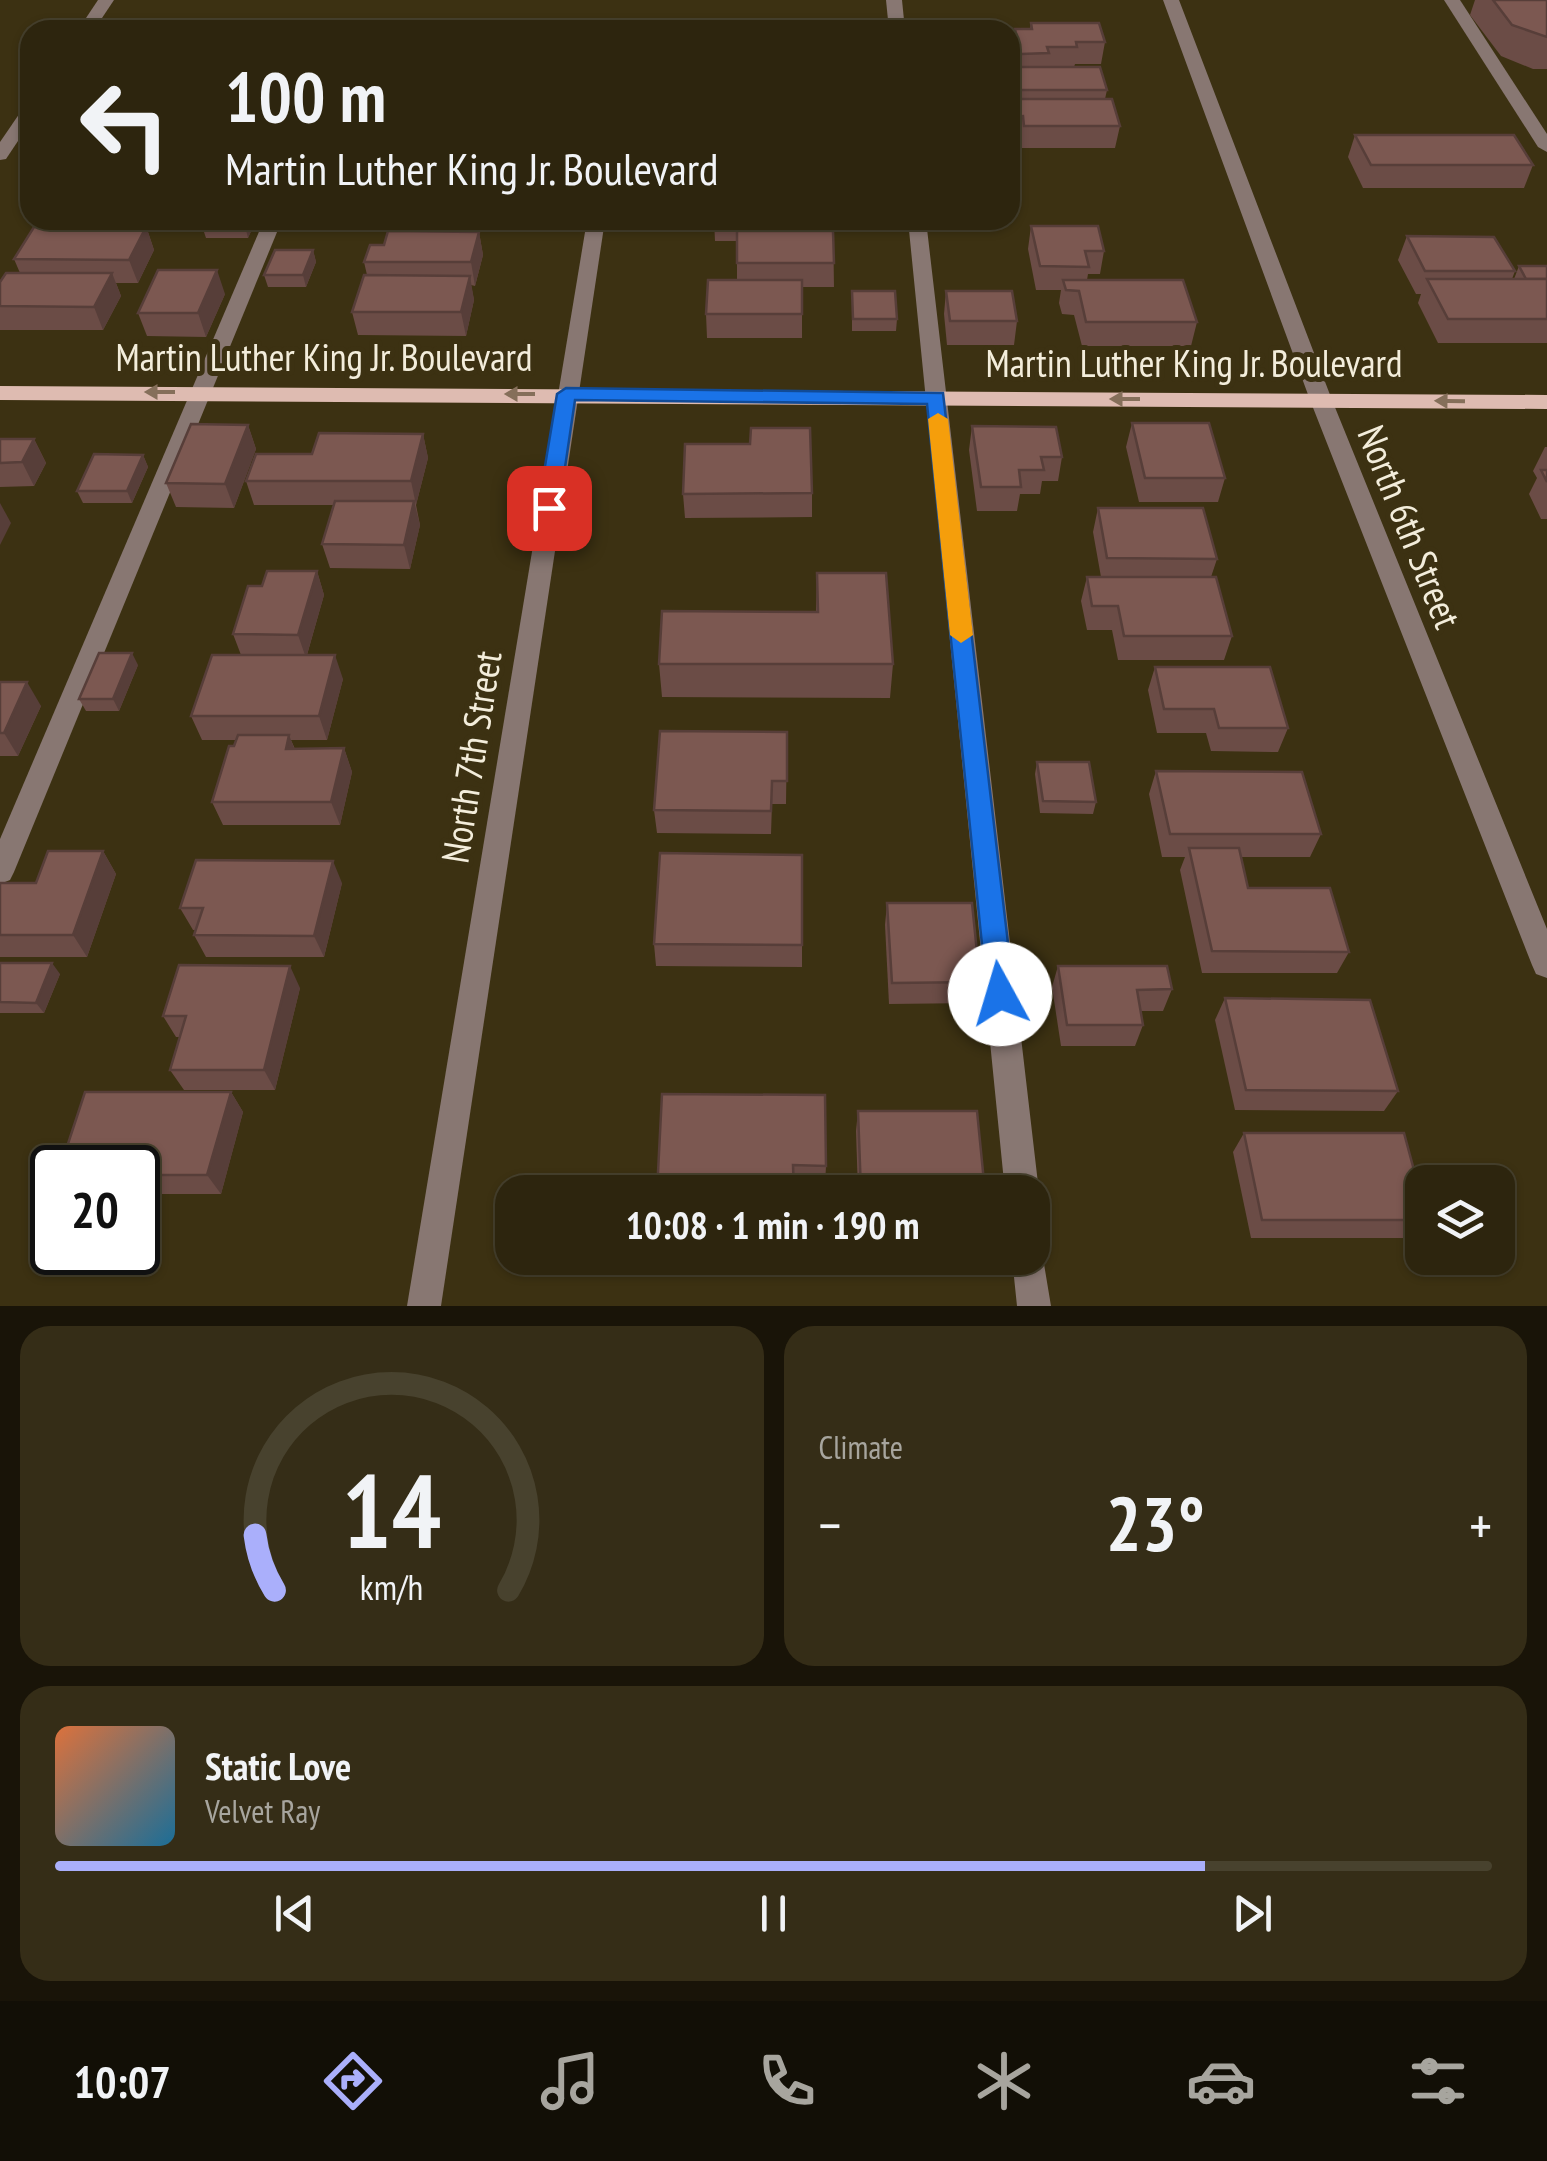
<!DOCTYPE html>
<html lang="en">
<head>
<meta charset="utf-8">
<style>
	body { margin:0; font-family:"PT Sans Narrow",sans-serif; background:#352d17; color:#f1f3f6; height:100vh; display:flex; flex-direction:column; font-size:38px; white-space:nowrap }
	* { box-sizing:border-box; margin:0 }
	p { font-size:32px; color:#a7a59e }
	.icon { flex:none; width:55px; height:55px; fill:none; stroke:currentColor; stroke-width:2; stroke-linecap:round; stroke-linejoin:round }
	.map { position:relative; height:1306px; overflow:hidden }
	.side { display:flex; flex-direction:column; gap:20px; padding:20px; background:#191408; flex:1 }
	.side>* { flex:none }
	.banner { position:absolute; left:20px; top:20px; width:1000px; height:210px; border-radius:30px; box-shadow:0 2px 8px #0004,0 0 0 2px #48422e; background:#2d250e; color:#f1f3f6; overflow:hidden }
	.buttons { position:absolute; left:1405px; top:1165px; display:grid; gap:20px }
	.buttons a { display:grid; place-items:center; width:110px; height:110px; border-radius:20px; background:#2d250e; box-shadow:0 2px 8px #0004,0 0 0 2px #48422e; font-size:50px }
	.speed { position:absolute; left:30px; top:1145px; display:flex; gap:20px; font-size:50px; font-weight:700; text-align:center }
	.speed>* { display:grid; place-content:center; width:130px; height:130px; border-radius:50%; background:#2d250e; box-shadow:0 2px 8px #0004,0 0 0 2px #48422e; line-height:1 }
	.speed .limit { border:5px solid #111; border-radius:15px; background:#fff; color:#111 }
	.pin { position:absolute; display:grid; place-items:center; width:85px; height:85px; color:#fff; margin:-42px; border-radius:20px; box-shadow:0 5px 15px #0006 }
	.me { position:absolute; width:110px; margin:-55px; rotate:354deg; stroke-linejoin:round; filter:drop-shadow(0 0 8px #0008) }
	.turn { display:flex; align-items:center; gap:35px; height:210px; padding:0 40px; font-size:45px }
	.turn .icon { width:130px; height:130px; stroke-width:2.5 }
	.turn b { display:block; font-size:70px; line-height:85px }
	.big { font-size:75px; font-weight:600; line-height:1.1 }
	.side .card { flex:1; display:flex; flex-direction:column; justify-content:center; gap:15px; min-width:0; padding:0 35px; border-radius:30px; background:#352d17 }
	.side .dial { align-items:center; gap:0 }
	.dial svg { height:260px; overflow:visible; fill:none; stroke:#48422e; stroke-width:7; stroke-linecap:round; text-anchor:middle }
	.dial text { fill:#f1f3f6; stroke:none }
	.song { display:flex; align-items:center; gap:30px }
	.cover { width:120px; height:120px; border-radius:15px; background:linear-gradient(135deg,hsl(20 70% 55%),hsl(200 70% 35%)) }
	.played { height:10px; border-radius:5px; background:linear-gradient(90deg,#aaaffb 80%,#48422e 80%) }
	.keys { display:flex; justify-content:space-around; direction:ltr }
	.heat { display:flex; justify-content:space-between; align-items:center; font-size:55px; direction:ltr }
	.side .tiles { flex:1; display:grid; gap:20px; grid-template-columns:1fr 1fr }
	.card:last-child { grid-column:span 2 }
	.trip { position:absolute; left:495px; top:1175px; width:555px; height:100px; border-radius:30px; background:#2d250e; box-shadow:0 2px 8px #0004,0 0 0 2px #48422e; font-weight:600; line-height:100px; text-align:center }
	.tabs { display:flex; height:160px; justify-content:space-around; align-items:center; background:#120f06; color:#a7a59e }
	.tabs .icon { width:70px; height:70px }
	.tabs .selected { color:#aaaffb }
	.tabs b { font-size:45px; color:#f1f3f6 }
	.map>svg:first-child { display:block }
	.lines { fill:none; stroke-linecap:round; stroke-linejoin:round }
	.minor { fill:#887772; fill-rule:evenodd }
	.major { fill:#debbb1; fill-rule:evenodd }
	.wall { fill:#6b4c46 }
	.shaded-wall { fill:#573e39 }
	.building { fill:#7c5851; stroke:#573e39; stroke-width:2.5 }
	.oneway { fill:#856f5a }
	.route { fill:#1a73e8; stroke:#114b97; stroke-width:2.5 }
	.slow { fill:#f59e0b }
	.labels { text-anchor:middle; stroke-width:10; stroke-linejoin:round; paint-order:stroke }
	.street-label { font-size:38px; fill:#f3eddb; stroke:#3c3112 }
</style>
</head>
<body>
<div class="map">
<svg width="1547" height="1306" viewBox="0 0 1547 1306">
	<rect width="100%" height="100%" fill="#3c3112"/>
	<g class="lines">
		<!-- minor -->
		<g class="minor">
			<path d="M 98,0 L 114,0 L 94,30 L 78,30 Z"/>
			<path d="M 886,0 L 902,0 L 905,30 L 889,30 Z"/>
			<path d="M 1163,0 L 1179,0 L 1332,400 L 1547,929 L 1547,978 L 1536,974 L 1532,965 L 1310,400 Z"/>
			<path d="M 1444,0 L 1460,0 L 1547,134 L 1547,152 L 1538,147 Z"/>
			<path d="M 30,106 L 30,123 L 6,159 L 0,160 L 0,142 L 24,107 Z"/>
			<path d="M 264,220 L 282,220 L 14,872 L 10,880 L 0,884 L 0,839 Z"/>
			<path d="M 587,220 L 605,220 L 441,1306 L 407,1306 Z"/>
			<path d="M 908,220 L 926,220 L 1039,1192 L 1032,1204 L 1032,1192 L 1005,1192 Z"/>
			<path d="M 1032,1242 L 1041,1246 L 1051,1306 L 1017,1306 L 1012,1258 L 1032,1258 Z"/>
		</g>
		<!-- major -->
		<path class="major" d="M 0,386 L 1547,395 L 1547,409 L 0,400 Z"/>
	</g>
	<!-- wall -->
	<g class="wall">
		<path d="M 1475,0 L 1547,0 L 1547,69 L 1533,69 L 1501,56 L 1470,15 Z"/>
		<path d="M 1031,23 L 1105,42 L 1101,64 L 1075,64 L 1074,67 L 1107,90 L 1105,99 L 1120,126 L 1115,148 L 1021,148 L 1020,139 L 1010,139 L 1010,99 L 1012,99 L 1010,85 L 1012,67 L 1016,67 L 1012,50 L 1015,29 L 1030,29 Z"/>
		<path d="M 1355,135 L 1533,165 L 1524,188 L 1363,188 L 1348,157 Z"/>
		<path d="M 36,220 L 154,220 L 148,232 L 154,250 L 138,283 L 116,283 L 121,296 L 103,330 L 0,330 L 0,282 L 20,273 L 14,259 L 39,227 Z"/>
		<path d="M 256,220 L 248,238 L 206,238 L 202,226 Z"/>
		<path d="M 389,220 L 493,220 L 492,227 L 464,227 L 462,231 L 392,231 Z"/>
		<path d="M 714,220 L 833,220 L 834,287 L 802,287 L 802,338 L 707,338 L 706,314 L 737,280 L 737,241 L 715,241 Z"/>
		<path d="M 1031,226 L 1104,251 L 1100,274 L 1088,274 L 1087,280 L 1197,322 L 1191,346 L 1082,346 L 1074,315 L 1062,314 L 1059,303 L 1061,290 L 1036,290 L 1028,249 Z"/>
		<path d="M 479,232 L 483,255 L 475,286 L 471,285 L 474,300 L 466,336 L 358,335 L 352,312 L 367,275 L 364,262 L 384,245 Z"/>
		<path d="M 1407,236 L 1515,271 L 1512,279 L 1514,279 L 1519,266 L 1547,266 L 1547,343 L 1438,343 L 1418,303 L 1421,294 L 1416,294 L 1398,260 Z"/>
		<path d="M 313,250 L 316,262 L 306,287 L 268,287 L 264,275 Z"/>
		<path d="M 852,291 L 897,319 L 896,331 L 852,331 Z"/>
		<path d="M 946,291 L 1017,321 L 1014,345 L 947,345 L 944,314 Z"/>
		<path d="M 225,294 L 206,337 L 147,336 L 138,313 Z"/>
		<path d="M 1132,423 L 1225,478 L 1218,502 L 1139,502 L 1126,447 Z"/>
		<path d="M 248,425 L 256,449 L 234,508 L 176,507 L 166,483 Z"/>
		<path d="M 972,426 L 1062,457 L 1058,481 L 1042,481 L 1040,494 L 1020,494 L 1017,511 L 977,511 L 969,450 Z"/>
		<path d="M 423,434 L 428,458 L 416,505 L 420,525 L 410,569 L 330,568 L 322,544 L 334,505 L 254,505 L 246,481 L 312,454 Z"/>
		<path d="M 0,439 L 34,439 L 46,463 L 34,486 L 0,487 Z"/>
		<path d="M 1545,447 L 1547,447 L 1547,519 L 1541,519 L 1529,494 L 1537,478 L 1533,471 Z"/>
		<path d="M 143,455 L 148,467 L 132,503 L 83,503 L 77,491 Z"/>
		<path d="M 812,493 L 812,517 L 685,518 L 683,494 Z"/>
		<path d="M 1098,508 L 1217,559 L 1211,577 L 1232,636 L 1224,660 L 1118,660 L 1112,630 L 1087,630 L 1081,601 L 1087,577 L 1101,577 L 1093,532 Z"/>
		<path d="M 317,571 L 324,595 L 307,655 L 343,679 L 327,740 L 291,740 L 295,749 L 344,748 L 352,772 L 340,825 L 223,825 L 212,802 L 236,740 L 202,740 L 191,716 L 241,655 L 233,634 L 262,586 Z"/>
		<path d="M 817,573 L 893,664 L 890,698 L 662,697 L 659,664 L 816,612 Z"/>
		<path d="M 138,665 L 119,711 L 86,711 L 79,699 Z"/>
		<path d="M 1155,667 L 1288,728 L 1278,752 L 1211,751 L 1206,733 L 1157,733 L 1148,690 Z"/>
		<path d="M 0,682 L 41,706 L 18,756 L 0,756 Z"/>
		<path d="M 787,732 L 786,804 L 772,804 L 771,834 L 657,833 L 654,810 Z"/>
		<path d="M 1037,762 L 1096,802 L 1093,814 L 1040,813 L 1035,774 Z"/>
		<path d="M 1156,771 L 1321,834 L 1310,857 L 1241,857 L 1248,888 L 1349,952 L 1337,973 L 1202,973 L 1180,870 L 1185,857 L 1162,857 L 1149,794 Z"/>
		<path d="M 103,851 L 116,874 L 87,957 L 0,957 L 0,883 L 36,883 Z"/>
		<path d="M 342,883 L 324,957 L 206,957 L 194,935 L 195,930 L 193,930 L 180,908 Z"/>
		<path d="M 887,903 L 980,982 L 976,1003 L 889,1004 L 885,925 Z"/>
		<path d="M 654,944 L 802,945 L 802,967 L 656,966 Z"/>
		<path d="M 0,963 L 60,974 L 44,1013 L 0,1013 Z"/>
		<path d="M 1058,966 L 1172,989 L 1163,1011 L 1140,1011 L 1143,1025 L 1135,1046 L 1061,1046 L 1052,987 Z"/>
		<path d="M 300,988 L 275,1090 L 184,1090 L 170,1070 L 180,1037 L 176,1037 L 163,1016 Z"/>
		<path d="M 1225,998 L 1398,1091 L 1384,1111 L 1235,1110 L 1215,1020 Z"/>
		<path d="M 231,1092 L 243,1112 L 221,1194 L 138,1194 L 138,1168 Z"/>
		<path d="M 825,1095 L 826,1166 L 825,1185 L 794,1185 L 657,1192 Z"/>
		<path d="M 858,1111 L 985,1192 L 858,1192 L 856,1131 Z"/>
		<path d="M 1244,1133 L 1422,1200 L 1422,1227 L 1413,1238 L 1251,1238 L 1233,1152 Z"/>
	</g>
	<!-- shaded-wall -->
	<g class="shaded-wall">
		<path d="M 142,220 L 154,220 L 148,232 L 154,250 L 138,283 L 129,260 L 145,228 Z"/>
		<path d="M 248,220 L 256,220 L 248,238 L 245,226 Z"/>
		<path d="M 479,232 L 483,255 L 475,286 L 471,262 Z"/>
		<path d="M 313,250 L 316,262 L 306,287 L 303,275 Z"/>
		<path d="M 217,270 L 225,294 L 206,337 L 198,313 Z"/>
		<path d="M 112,273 L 121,296 L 103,330 L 94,307 Z"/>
		<path d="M 470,276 L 474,300 L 466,336 L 461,312 Z"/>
		<path d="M 248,425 L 256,449 L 234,508 L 225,484 Z"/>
		<path d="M 423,434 L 428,458 L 416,505 L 411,481 Z"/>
		<path d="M 34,439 L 46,463 L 34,486 L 22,462 Z"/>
		<path d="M 143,455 L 148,467 L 132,503 L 127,491 Z"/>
		<path d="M 414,501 L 420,525 L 410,569 L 404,545 Z"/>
		<path d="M 0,503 L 11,523 L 0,545 Z"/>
		<path d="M 317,571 L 324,595 L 306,658 L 298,635 Z"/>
		<path d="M 132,653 L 138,665 L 119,711 L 113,699 Z"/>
		<path d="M 335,655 L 343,679 L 327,740 L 319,716 Z"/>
		<path d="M 27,682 L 41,706 L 18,756 L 4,733 Z"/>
		<path d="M 289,735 L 298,758 L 286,749 Z"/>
		<path d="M 344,748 L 352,772 L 340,825 L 331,802 Z"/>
		<path d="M 103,851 L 116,874 L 87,957 L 73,935 Z"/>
		<path d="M 333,861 L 342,883 L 324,957 L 314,936 Z"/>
		<path d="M 52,963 L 60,974 L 44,1013 L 36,1003 Z"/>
		<path d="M 290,966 L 300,988 L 275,1090 L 264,1070 Z"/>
		<path d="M 231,1092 L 243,1112 L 221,1194 L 207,1175 Z"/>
	</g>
	<!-- building -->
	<g class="building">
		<path d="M 1493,0 L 1547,0 L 1547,37 L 1512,25 Z"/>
		<path d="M 1031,23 L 1099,23 L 1105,42 L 1076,42 L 1077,47 L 1047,47 L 1049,53 L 1021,54 L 1015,29 L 1032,29 Z"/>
		<path d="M 1012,67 L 1100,67 L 1107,90 L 1017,90 Z"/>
		<path d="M 1010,99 L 1112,99 L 1120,126 L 1024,126 L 1023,116 L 1010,117 Z"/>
		<path d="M 1355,135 L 1514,135 L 1533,165 L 1371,165 Z"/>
		<path d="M 205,220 L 248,220 L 245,226 L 202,226 Z"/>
		<path d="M 1031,226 L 1098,226 L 1104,251 L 1085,251 L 1089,267 L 1040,266 Z"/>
		<path d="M 34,227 L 146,227 L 129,260 L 14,259 Z"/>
		<path d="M 388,231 L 479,232 L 471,262 L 364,262 L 370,245 L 384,245 Z"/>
		<path d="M 737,231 L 833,231 L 834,263 L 737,263 Z"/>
		<path d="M 1407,236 L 1494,237 L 1515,271 L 1425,271 Z"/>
		<path d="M 275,250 L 313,250 L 303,275 L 264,275 Z"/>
		<path d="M 1519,266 L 1547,266 L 1547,279 L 1526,279 Z"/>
		<path d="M 158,270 L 217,270 L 198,313 L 138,313 Z"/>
		<path d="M 6,273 L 112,273 L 94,307 L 0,306 L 0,282 Z"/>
		<path d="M 364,275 L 470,276 L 461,312 L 352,312 Z"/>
		<path d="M 1427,279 L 1547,279 L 1547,319 L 1448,319 Z"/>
		<path d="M 708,280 L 802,280 L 802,314 L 706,314 Z"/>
		<path d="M 1063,280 L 1183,280 L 1197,322 L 1086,322 L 1079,291 L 1066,290 Z"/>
		<path d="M 852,291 L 895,291 L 897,319 L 853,319 Z"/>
		<path d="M 946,291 L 1012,291 L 1017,321 L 950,321 Z"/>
		<path d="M 1132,423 L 1209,423 L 1225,478 L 1145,478 Z"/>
		<path d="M 191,424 L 248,425 L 225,484 L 166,483 Z"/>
		<path d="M 972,426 L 1056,427 L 1062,457 L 1041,457 L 1044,470 L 1019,470 L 1021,487 L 981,487 Z"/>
		<path d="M 751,428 L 810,428 L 812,493 L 683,494 L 685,444 L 750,444 Z"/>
		<path d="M 319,433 L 423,434 L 411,481 L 246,481 L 256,454 L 312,454 Z"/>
		<path d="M 0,439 L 34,439 L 22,462 L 0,463 Z"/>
		<path d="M 94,454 L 143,455 L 127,491 L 77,491 Z"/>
		<path d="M 1541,470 L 1547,470 L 1547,482 Z"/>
		<path d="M 335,501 L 414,501 L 404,545 L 322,544 Z"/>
		<path d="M 1098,508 L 1203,508 L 1217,559 L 1107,558 Z"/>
		<path d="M 267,571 L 317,571 L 298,635 L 233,634 L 248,586 L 262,586 Z"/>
		<path d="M 817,573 L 886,573 L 893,664 L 659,664 L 662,611 L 818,612 Z"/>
		<path d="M 1087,577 L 1216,577 L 1232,636 L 1124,636 L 1118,606 L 1092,606 Z"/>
		<path d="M 99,653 L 132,653 L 113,699 L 79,699 Z"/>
		<path d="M 212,655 L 335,655 L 319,716 L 191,716 Z"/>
		<path d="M 1155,667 L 1270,667 L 1288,728 L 1219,728 L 1214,709 L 1164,709 Z"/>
		<path d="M 0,682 L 27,682 L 4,733 L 0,733 Z"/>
		<path d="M 660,731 L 787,732 L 787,781 L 772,781 L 771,811 L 654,810 Z"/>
		<path d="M 238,735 L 289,735 L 286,749 L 344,748 L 331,802 L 212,802 L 229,746 L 234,746 Z"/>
		<path d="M 1037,762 L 1089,762 L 1096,802 L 1043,801 Z"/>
		<path d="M 1156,771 L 1302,772 L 1321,834 L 1170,834 Z"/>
		<path d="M 1189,848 L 1239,848 L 1248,888 L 1330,888 L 1349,952 L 1212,951 Z"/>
		<path d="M 48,851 L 103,851 L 73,935 L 0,935 L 0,883 L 36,883 Z"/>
		<path d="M 660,853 L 802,855 L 802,945 L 654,944 Z"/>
		<path d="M 196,860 L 333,861 L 314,936 L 194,935 L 203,908 L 180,908 Z"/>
		<path d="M 887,903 L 972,903 L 980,982 L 892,983 Z"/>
		<path d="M 0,963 L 52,963 L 36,1003 L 0,1002 Z"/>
		<path d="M 179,965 L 290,966 L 264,1070 L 170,1070 L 186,1016 L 163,1016 Z"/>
		<path d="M 1058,966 L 1167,966 L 1172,989 L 1137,990 L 1143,1025 L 1067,1025 Z"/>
		<path d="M 1225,998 L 1370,1000 L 1398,1091 L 1246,1090 Z"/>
		<path d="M 85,1092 L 231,1092 L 207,1175 L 138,1175 L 138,1168 L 60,1168 Z"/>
		<path d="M 662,1094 L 825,1095 L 826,1166 L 793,1165 L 794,1192 L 657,1192 Z"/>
		<path d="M 858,1111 L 977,1111 L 985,1192 L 861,1192 Z"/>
		<path d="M 1244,1133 L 1404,1133 L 1422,1200 L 1422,1220 L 1262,1220 Z"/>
	</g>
	<!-- one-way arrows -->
	<defs><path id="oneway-solid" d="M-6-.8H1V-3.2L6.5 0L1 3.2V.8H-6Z" transform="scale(2.5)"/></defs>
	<g class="oneway">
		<use href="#oneway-solid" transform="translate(160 392) rotate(180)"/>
		<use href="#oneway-solid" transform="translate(520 394) rotate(-180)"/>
		<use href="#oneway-solid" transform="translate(1125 399) rotate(-180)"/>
		<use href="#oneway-solid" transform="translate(1450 401) rotate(-179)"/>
	</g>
	<!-- route -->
	<path class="route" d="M 566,388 L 943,393 L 1014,994 L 1010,1002 L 1000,1006 L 991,1002 L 987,994 L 927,404 L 575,400 L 559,508 L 549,516 L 538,508 L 557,394 Z"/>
	<!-- slow -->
	<path class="slow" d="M 938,413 L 948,419 L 973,635 L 961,643 L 950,635 L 928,419 Z"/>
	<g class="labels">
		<!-- street labels -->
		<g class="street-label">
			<text x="324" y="371">Martin Luther King Jr. Boulevard</text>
			<text x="1194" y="377">Martin Luther King Jr. Boulevard</text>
			<text transform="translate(1409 527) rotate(68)" y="13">North 6th Street</text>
			<text transform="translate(472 757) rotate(-81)" y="13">North 7th Street</text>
		</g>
	</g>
</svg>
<div class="buttons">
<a><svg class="icon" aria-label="layers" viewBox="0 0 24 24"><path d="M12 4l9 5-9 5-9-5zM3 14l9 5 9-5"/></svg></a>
</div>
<div class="speed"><div class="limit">20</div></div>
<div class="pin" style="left:549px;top:508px;background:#d93025"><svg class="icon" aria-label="arrive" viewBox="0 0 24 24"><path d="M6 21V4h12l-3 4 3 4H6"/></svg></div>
<svg class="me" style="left:1000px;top:994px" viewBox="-20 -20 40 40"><circle r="19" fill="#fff"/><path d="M0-13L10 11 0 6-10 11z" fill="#1a73e8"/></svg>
<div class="trip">10:08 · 1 min · 190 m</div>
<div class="banner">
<div class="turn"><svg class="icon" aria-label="left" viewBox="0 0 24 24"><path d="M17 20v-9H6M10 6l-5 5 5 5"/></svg><div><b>100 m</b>Martin Luther King Jr. Boulevard</div></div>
</div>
</div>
<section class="side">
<div class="tiles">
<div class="card dial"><svg viewBox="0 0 100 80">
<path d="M14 69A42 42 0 1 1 86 69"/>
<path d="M14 69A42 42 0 0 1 8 52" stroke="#aaaffb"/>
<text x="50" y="56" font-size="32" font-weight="700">14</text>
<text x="50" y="72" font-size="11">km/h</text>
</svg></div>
<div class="card"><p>Climate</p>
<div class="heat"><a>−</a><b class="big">23°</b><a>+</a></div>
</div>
<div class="card">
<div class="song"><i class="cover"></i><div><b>Static Love</b><p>Velvet Ray</p></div></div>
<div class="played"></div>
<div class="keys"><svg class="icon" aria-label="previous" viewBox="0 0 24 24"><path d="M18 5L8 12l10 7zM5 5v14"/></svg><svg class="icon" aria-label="pause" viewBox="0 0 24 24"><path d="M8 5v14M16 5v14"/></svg><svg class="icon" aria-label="next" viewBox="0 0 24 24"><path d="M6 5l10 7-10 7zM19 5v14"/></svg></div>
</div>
</div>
</section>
<nav class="tabs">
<b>10:07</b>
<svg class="icon selected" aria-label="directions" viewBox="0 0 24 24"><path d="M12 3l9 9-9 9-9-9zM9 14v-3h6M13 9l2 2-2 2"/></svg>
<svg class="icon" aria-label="music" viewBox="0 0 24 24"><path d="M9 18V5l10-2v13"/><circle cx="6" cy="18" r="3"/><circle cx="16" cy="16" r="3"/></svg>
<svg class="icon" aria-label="phone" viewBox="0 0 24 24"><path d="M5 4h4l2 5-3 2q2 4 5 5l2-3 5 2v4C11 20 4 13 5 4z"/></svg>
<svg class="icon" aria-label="climate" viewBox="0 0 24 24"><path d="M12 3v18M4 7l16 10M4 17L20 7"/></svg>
<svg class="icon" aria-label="car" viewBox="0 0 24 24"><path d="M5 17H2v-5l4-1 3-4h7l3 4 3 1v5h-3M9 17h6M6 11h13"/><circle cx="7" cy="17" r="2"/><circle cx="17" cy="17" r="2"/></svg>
<svg class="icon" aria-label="filters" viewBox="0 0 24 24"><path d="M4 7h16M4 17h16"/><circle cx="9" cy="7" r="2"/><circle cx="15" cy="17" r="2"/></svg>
</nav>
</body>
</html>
